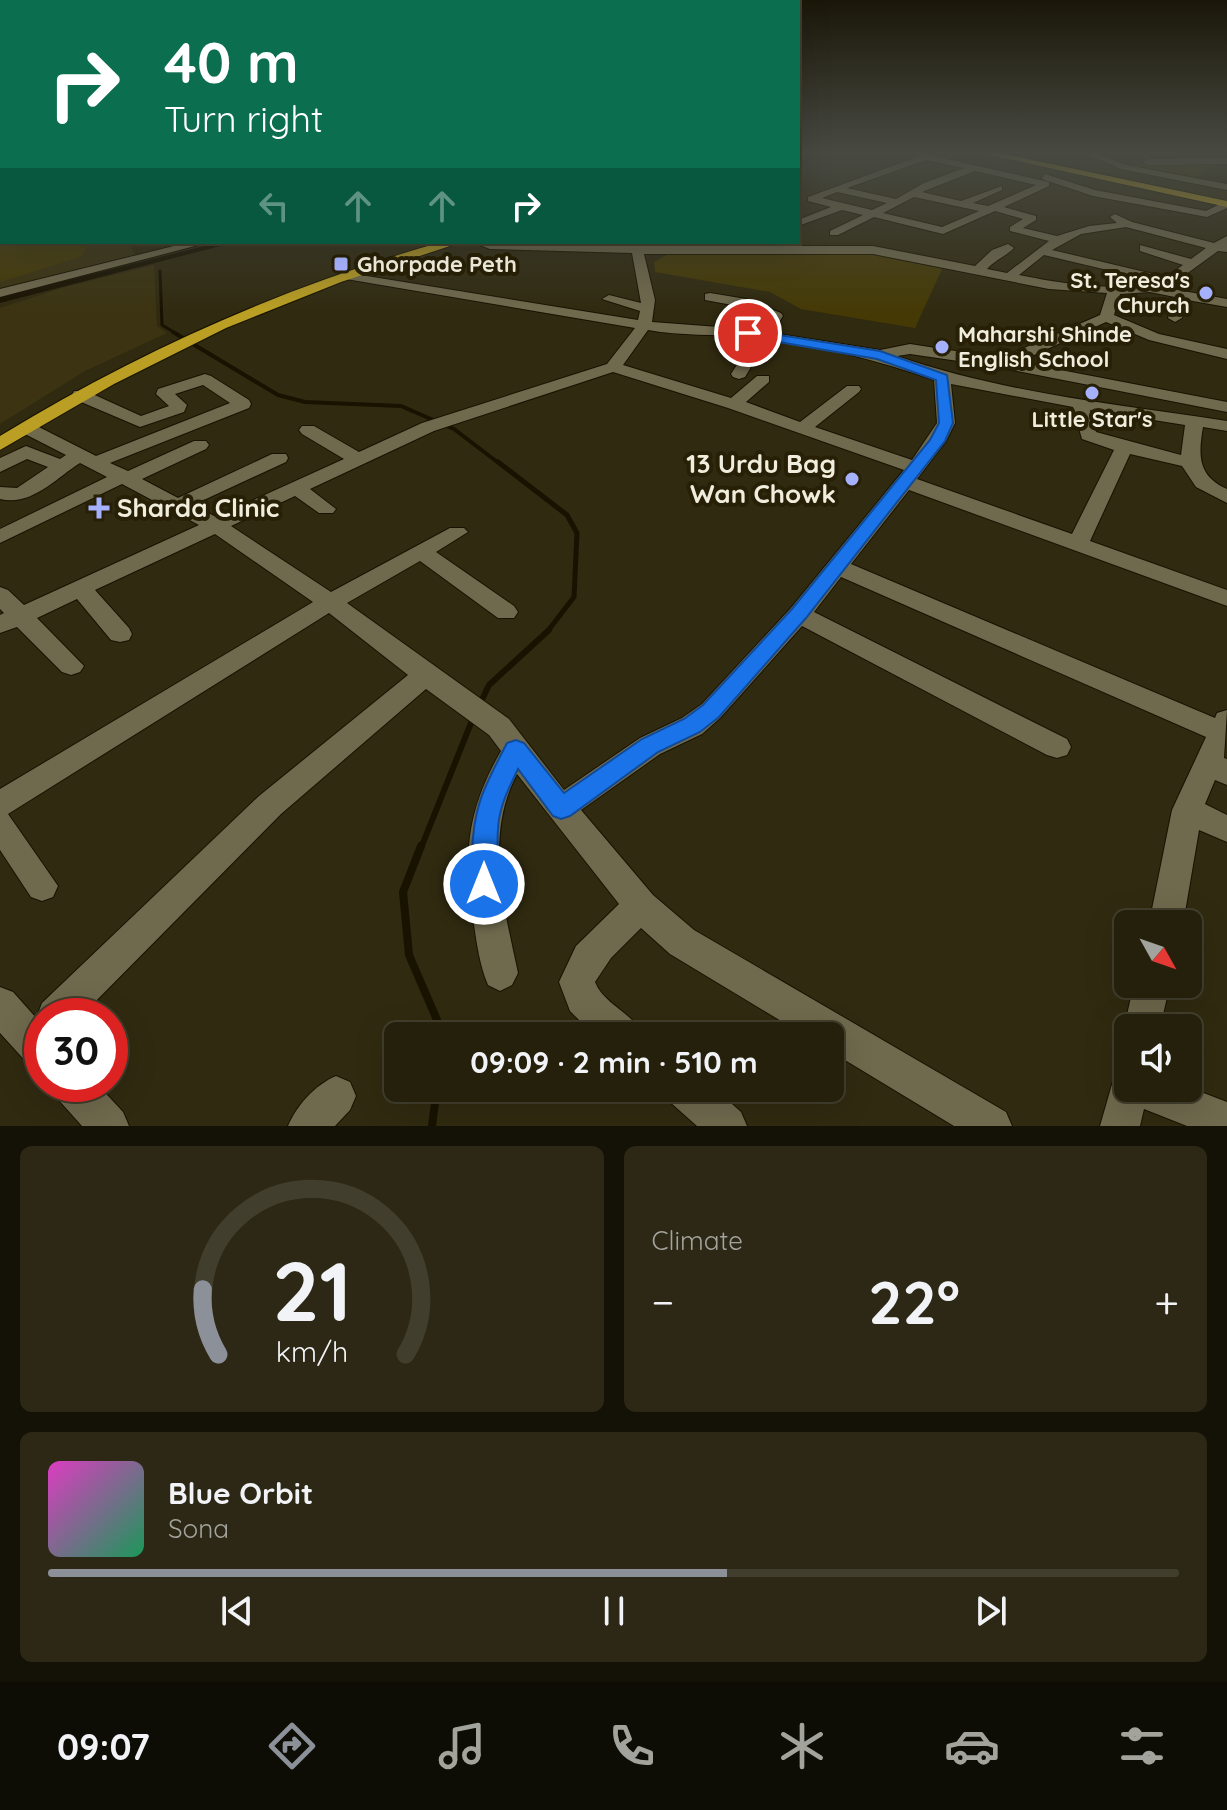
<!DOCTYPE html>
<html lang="en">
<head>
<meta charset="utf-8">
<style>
	body { margin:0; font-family:Quicksand,sans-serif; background:#2c2815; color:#f1f3f6; height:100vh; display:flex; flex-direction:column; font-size:30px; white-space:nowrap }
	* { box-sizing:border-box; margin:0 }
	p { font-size:26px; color:#a3a39d }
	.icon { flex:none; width:44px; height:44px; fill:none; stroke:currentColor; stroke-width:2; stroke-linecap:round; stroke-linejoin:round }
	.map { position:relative; height:1126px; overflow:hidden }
	.details { display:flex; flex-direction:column; gap:20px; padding:20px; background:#141207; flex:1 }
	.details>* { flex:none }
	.hud { position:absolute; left:0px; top:0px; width:800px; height:244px; box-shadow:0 8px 32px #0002,0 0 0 2px #413e2d; background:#0b6e4f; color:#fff; overflow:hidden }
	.needle { width:52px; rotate:130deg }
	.buttons { position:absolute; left:1114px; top:910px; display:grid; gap:16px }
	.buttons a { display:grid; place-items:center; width:88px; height:88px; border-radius:12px; background:#24200c; box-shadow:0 8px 32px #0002,0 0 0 2px #413e2d; font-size:40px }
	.speed { position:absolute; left:24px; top:998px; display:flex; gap:16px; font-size:40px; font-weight:700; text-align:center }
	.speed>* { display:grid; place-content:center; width:104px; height:104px; border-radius:50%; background:#24200c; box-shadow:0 8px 32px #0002,0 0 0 2px #413e2d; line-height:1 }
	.speed .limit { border:12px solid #d22; background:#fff; color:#111 }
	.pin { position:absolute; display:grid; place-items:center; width:68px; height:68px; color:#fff; margin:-34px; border:4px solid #fff; border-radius:50%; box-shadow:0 2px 8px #0007 }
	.me { position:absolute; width:88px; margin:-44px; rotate:0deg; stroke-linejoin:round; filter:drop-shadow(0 0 6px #0008) }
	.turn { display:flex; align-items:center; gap:28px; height:168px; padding:0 32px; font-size:36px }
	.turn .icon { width:104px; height:104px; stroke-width:2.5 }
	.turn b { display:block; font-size:56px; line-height:68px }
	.lanes { display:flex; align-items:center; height:76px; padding:0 32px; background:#0003; justify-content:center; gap:40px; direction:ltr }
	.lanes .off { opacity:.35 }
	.big { font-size:60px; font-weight:800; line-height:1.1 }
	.details .widget { flex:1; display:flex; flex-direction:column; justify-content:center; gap:12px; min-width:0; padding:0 28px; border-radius:12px; background:#2c2815 }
	.details .dial { align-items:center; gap:0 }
	.dial svg { height:208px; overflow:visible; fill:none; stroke:#413e2d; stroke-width:7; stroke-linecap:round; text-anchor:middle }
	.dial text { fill:#f1f3f6; stroke:none }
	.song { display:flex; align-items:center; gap:24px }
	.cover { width:96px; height:96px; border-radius:12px; background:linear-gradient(135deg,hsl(310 70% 55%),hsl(150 70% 35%)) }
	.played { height:8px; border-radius:4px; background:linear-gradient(90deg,#8c9099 60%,#413e2d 60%) }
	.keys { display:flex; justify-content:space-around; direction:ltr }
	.heat { display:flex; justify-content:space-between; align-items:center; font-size:44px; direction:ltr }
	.details .tiles { flex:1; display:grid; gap:20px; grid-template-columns:1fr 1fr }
	.widget:last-child { grid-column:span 2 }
	.trip { position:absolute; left:384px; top:1022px; width:460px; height:80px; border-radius:12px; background:#24200c; box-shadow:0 8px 32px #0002,0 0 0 2px #413e2d; font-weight:800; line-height:80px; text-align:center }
	.tab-bar { display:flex; height:128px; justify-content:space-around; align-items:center; background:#0e0d05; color:#a3a39d }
	.tab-bar .icon { width:56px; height:56px }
	.tab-bar .active { color:#8c9099 }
	.tab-bar b { font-size:36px; color:#f1f3f6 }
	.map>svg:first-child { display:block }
	.built { fill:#3b3311 }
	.green { fill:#453a06 }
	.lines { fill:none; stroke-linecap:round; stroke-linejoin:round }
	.stream-far4 { stroke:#181200; stroke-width:3 }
	.stream-far3 { stroke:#181200; stroke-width:4 }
	.stream-far2 { stroke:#181200; stroke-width:5 }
	.stream-far1 { stroke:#181200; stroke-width:6 }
	.stream { stroke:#181200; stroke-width:8 }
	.canal { fill:#181200; fill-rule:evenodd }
	.minor-casing { stroke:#181200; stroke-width:2 }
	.major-casing { stroke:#181200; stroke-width:2 }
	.highway-casing { stroke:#181200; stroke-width:2 }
	.minor { fill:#6f694d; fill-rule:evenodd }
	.major { fill:#9c8934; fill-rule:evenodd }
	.highway { fill:#ba9f24; fill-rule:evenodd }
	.route { fill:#1a73e8; stroke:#114b97; stroke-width:2 }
	.poi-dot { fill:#a5b1fc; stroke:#272006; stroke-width:3 }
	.labels { text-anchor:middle; stroke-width:8; stroke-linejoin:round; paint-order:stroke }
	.far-poi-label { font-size:22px; font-weight:bold; fill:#f0eddd; stroke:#272006; text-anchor:start }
	.poi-label { font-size:26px; font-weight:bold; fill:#f0eddd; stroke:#272006; text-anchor:end }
</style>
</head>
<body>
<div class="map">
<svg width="1227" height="1126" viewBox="0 0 1227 1126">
	<rect width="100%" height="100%" fill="#302a10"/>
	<!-- built -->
	<g class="built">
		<path d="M 2,193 L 2,242 L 129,242 L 136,257 L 0,295 Z"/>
		<path d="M 154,265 L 157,326 L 167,333 L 85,371 L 0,424 L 0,308 L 62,288 Z"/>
	</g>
	<!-- green -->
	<g class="green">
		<path d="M 1218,162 L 1192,179 L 1127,165 Z"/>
		<path d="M 0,231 L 2,242 L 83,242 L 87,247 L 81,257 L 0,282 Z"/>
		<path d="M 672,252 L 863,252 L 943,267 L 915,328 L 801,309 L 770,292 L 655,272 L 654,262 Z"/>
	</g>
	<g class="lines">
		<!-- stream-far4 -->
		<path class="stream-far4" d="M 160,271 L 162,325 L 177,334"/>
		<!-- stream-far3 -->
		<path class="stream-far3" d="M 173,332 L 278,395 L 305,402 L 401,406 L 454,429 L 500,464"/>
		<!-- stream-far2 -->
		<path class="stream-far2" d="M 498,462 L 567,515 L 577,533 L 574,597 L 547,632"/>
		<!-- stream-far1 -->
		<g class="stream-far1">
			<path d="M 479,706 L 489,685 L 549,630"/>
			<path d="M 421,848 L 473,718"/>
		</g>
		<!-- stream -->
		<g class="stream">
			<path d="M 421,846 L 403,892 L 409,955 L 444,1036"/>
			<path d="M 432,1126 L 437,1088"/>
		</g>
		<!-- canal -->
		<path class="canal" d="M 220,242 L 236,242 L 0,303 L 0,297 Z"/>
		<!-- minor casing -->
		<g class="minor-casing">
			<g id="minor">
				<path d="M 1084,153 L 1096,153 L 1126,165 L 1227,184 L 1227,190 L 1121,169 Z"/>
				<path d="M 925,154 L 1049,182 L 1049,186 L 1004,207 L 1036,216 L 1036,220 L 1023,228 L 1057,236 L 1089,226 L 1117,223 L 1110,217 L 1115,214 L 1132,222 L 1214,243 L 1227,236 L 1227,252 L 1218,251 L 1167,288 L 1227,299 L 1227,307 L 1187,300 L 1182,318 L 1175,322 L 1168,318 L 1175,297 L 1150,292 L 1120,294 L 1114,315 L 1159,334 L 1227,349 L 1227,359 L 1149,340 L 1106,322 L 1019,362 L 1227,402 L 1227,412 L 986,365 L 910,354 L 897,356 C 1003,393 1117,404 1227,421 L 1227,431 L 1203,427 C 1198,456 1198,476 1227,489 L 1227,503 L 1196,487 L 1182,466 L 1130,454 L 1090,541 L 1227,590 L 1227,606 L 909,490 L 851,564 L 1215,718 L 1217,713 L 1227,710 L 1224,758 L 1227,759 L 1227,785 L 1215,780 L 1205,804 L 1227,815 L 1227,842 L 1199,830 L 1183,924 L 1149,924 L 1172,810 L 1206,737 L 841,577 L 814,612 L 1067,739 L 1071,747 L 1067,755 L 1057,758 L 1047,755 L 802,626 L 720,718 L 702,734 L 660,754 L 581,810 L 653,895 L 694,930 L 1006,1112 L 1012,1126 L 954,1126 L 830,1051 L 830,1036 L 806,1036 L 670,954 L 641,928 L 611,958 L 595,982 C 604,1005 633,1012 643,1036 L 595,1036 L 570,1011 L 559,982 L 576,946 L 619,904 L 517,774 C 484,836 504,907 518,973 L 512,985 L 500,991 L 488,985 C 480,966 477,945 474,925 C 463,856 466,812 501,751 L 489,735 L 426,689 L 281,814 L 81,1016 L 42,1016 L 42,1071 L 29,1065 L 0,1033 L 0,987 L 13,992 L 38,1020 L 37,1016 L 42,1003 L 259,796 L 408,675 L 329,613 L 8,814 L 58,886 L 53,897 L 42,901 L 31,897 L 0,850 L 0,789 L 313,602 L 215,534 L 95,590 L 129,628 L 132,634 L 129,640 L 120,642 L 111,640 L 77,599 L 37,618 L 84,666 L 80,672 L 71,675 L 62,672 L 17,627 L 0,633 L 0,615 L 4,613 L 0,609 L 0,587 L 8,590 L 24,605 L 199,525 L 122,484 L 0,543 L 0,529 L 107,477 L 80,463 C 56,478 31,507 0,499 L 0,487 L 17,488 L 48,467 L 27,459 L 0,472 L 0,458 L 26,446 L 60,459 L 66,455 L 21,432 L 18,428 L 21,424 L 33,424 L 96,456 L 230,403 L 203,385 L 175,394 L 187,405 L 184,412 L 140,427 L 74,399 L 72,395 L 74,391 L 86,391 L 141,416 L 169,406 L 156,394 L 158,389 L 205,374 L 211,376 L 249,400 L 251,404 L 249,408 L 110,463 L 128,471 L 194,441 L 206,441 L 209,445 L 206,449 L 142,479 L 178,498 L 272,454 L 286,454 L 288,458 L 286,462 L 193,505 L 216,517 L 344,459 L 302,434 L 299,430 L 302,426 L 314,426 L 359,452 L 422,423 L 607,364 L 635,328 L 346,279 L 340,275 L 342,272 L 638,320 L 640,311 L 602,299 L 609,295 L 641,303 L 632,253 L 490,249 L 472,242 L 637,246 L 873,246 L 975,266 L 992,250 L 1008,244 L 1014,248 C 1006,256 995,260 987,269 L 1007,273 L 1049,241 L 1010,231 L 1010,227 L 1023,219 L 995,211 L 943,234 L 874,217 L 838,235 L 830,235 L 830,231 L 863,215 L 842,210 L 798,226 L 798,220 L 831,207 L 808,201 L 808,197 ZM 926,160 L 964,168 L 924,183 L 896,199 L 847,188 ZM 975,171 L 1036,185 L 988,206 L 973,203 L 1002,190 L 1002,186 L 961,201 L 922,192 ZM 837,192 L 887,203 L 872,210 L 822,198 ZM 914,197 L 979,211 L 942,227 L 883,213 ZM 1126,227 L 1206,248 L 1191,259 L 1140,245 L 1140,251 L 1183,265 L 1166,277 L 1052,250 L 1081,234 ZM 644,254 L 873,254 L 1049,289 L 1107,293 L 1100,315 L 1001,358 L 910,344 L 880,350 L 772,333 L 783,316 L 781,313 L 746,299 L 710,293 L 705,294 L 705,300 L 738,306 L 768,318 L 759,330 L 652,322 L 655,300 ZM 1044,255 L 1158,282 C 1120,293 1058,283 1019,275 ZM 648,330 C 681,336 714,334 747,337 C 811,343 874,359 934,380 L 937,423 L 912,460 L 815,427 L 859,392 L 861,389 L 859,386 L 847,386 L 800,422 L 746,402 L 769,382 L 769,376 L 757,376 L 731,398 L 623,365 ZM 613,372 L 728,408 L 904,470 L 791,608 L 702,704 L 682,718 L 640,738 L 564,790 L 509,719 L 347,603 L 420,561 L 498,618 L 514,618 L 518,612 L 514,606 L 436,552 L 468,532 L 464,528 L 450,528 L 331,592 L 231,526 L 295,496 L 319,513 L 333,513 L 336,509 L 310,489 L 434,431 ZM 951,384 L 1073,407 L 1082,439 L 1114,450 L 1072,534 L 917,479 L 946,441 L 955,423 ZM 1090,410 L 1185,425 L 1181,455 L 1096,432 Z"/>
				<path d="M 1227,158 L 1227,164 L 1148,165 L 1143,162 L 1148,159 Z"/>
				<path d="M 0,164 L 2,165 L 2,171 L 0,170 Z"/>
				<path d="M 1045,174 L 1095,190 L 1206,211 L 1226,201 L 1227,208 L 1207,217 L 1093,196 L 1042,179 Z"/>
				<path d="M 2,182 L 2,188 L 0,189 L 0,183 Z"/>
				<path d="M 190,242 L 210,242 L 0,297 L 0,289 Z"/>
				<path d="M 754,344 L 762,349 L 745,377 L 739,379 L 733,377 L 731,374 L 749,346 Z"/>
				<path d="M 1134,984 L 1170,984 L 1160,1028 L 1128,1028 L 1128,1039 L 1124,1028 Z"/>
				<path d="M 1128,1069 L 1128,1088 L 1188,1087 L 1227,1102 L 1227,1126 L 1187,1126 L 1144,1109 L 1140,1126 L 1100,1126 L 1115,1074 Z"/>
				<path d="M 336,1076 L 350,1082 L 356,1096 L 350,1110 L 335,1126 L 288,1126 C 297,1105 315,1085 336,1076 Z"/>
				<path d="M 52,1084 L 97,1084 L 123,1112 L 129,1126 L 82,1126 L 57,1098 Z"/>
				<path d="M 665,1088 L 714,1088 L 741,1112 L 747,1126 L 697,1126 L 670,1102 Z"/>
			</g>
		</g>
		<!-- major casing -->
		<g class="major-casing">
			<rect id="major" x="0" y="186" width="2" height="6"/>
		</g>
		<!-- highway casing -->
		<g class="highway-casing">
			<g id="highway">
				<path d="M 798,153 L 811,153 L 798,158 Z"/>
				<path d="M 981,153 L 1000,153 L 1227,201 L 1227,207 Z"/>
				<path d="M 442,242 L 462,242 L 341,282 L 226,328 L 114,384 L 0,450 L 0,436 C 139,351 285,286 442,242 Z"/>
			</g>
		</g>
		<!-- minor -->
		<use href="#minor" class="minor"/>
		<!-- major -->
		<use href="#major" class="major"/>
		<!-- highway -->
		<use href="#highway" class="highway"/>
	</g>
	<!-- sky -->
	<linearGradient id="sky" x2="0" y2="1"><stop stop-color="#1a1709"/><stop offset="0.49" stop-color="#484a42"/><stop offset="1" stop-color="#484a42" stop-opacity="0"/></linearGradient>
	<rect width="1227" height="311" fill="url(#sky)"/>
	<!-- route -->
	<path class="route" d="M 748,330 L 880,351 L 947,375 L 953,423 L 945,441 L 806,618 L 719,717 L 700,732 L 658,752 L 570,816 L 561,819 L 553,816 L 518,769 C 508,790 499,807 498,829 C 496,850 502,874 494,893 L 484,896 L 475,893 C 470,881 471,868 472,855 C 473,805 485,786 507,743 L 516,740 L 524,743 L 564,793 L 642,739 L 684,719 L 703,705 L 792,609 L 930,440 L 939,423 L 936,380 L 877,359 L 744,336 L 744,331 Z"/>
	<!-- markers -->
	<g class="poi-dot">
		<rect x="333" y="256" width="16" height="16" rx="4"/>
		<circle cx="1206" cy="293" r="8"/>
		<circle cx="942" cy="347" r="8"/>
		<circle cx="1092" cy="393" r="8"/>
		<circle cx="852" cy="479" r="8"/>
		<path d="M95 496h8v8h8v8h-8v8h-8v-8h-8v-8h8z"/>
	</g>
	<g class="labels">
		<!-- far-poi labels -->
		<g class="far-poi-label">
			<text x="357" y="272">Ghorpade Peth</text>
			<text x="1190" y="288" text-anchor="end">St. Teresa's<tspan x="1190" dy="25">Church</tspan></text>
			<text x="958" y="342">Maharshi Shinde<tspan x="958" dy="25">English School</tspan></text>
			<text x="1092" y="427" text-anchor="middle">Little Star's</text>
		</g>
		<!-- poi labels -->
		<g class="poi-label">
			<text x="836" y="473">13 Urdu Bag<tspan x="836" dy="30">Wan Chowk</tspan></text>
			<text x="117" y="517" text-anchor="start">Sharda Clinic</text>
		</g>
	</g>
</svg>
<div class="buttons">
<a><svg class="needle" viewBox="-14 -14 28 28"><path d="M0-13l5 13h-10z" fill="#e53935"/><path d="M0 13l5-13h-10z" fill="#a3a39d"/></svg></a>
<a><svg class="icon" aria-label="sound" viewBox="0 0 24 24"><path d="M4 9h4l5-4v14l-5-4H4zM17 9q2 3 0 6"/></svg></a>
</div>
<div class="speed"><div class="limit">30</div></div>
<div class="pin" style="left:748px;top:333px;background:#d93025"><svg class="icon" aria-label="arrive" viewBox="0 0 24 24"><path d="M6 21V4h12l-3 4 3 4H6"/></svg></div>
<svg class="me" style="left:484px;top:884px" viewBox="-20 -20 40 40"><circle r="17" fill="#1a73e8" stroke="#fff" stroke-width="3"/><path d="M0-11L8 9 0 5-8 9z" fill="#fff"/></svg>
<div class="trip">09:09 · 2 min · 510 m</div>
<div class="hud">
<div class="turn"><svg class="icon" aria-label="right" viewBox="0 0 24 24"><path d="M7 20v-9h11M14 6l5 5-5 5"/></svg><div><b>40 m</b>Turn right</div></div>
<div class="lanes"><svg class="icon off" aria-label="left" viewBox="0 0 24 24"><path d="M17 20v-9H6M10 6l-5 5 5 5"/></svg><svg class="icon off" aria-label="ahead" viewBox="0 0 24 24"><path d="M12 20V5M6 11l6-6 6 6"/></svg><svg class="icon off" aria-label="ahead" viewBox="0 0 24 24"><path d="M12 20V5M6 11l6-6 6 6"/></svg><svg class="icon" aria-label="right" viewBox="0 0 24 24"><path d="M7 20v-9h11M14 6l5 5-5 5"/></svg></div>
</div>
</div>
<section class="details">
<div class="tiles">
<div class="widget dial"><svg viewBox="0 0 100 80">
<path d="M14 69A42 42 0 1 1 86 69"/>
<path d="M14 69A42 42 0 0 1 8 44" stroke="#8c9099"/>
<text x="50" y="56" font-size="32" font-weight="700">21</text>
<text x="50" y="72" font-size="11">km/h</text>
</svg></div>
<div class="widget"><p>Climate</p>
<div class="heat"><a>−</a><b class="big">22°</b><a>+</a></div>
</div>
<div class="widget">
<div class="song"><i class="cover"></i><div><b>Blue Orbit</b><p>Sona</p></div></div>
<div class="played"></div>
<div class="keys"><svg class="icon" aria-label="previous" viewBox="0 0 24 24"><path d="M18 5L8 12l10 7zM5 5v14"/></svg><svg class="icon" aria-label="pause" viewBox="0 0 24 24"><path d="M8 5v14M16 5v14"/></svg><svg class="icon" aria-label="next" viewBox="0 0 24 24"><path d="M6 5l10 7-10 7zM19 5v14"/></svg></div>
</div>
</div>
</section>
<nav class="tab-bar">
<b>09:07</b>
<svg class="icon active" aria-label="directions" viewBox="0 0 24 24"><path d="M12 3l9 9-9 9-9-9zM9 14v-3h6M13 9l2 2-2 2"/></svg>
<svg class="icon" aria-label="music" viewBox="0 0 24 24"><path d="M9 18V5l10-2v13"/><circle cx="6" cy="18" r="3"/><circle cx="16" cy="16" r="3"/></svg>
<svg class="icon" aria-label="phone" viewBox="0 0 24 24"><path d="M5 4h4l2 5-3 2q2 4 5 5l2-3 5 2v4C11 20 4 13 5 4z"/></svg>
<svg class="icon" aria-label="climate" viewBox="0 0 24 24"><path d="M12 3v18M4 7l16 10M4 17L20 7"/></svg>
<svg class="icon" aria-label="car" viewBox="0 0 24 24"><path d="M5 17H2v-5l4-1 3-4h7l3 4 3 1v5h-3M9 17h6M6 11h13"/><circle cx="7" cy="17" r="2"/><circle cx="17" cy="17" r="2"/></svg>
<svg class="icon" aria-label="filters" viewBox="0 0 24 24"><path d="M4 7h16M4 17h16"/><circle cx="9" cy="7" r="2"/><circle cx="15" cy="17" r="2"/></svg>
</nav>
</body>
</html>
